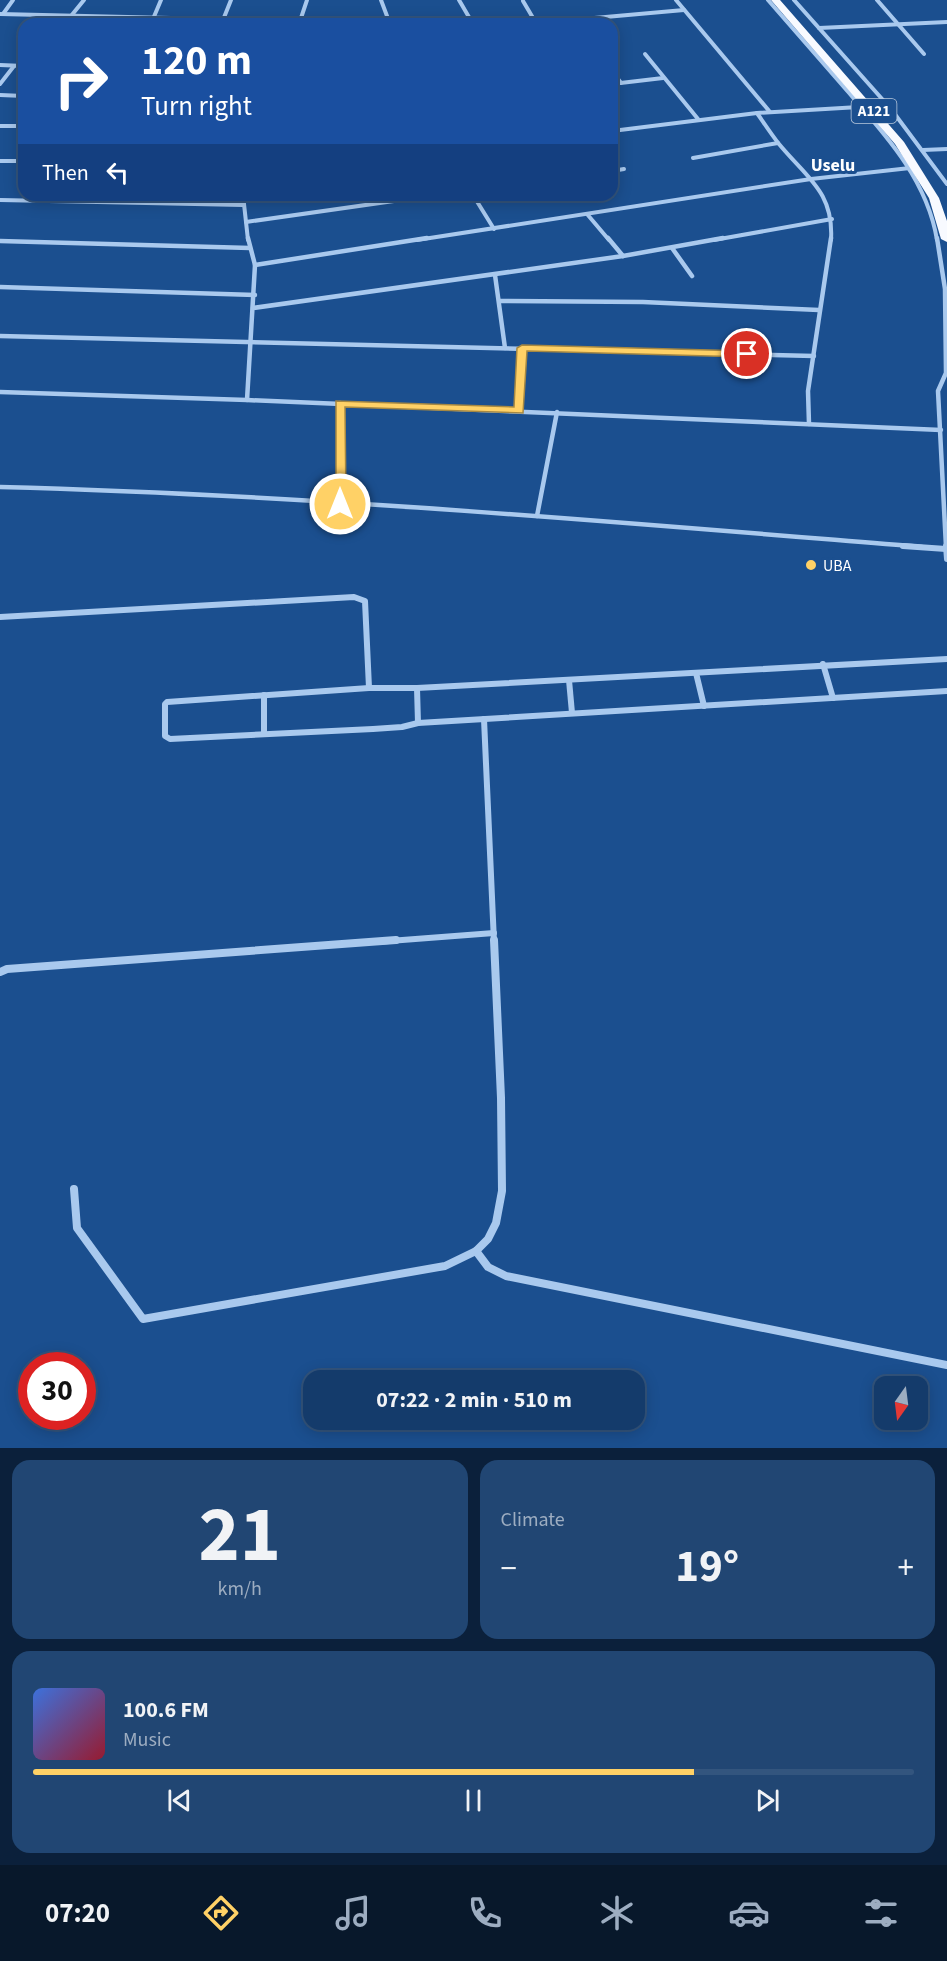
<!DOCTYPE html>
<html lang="en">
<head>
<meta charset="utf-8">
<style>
	body { margin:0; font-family:"Source Sans 3",sans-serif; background:#214673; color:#f1f3f6; height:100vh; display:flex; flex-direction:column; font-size:22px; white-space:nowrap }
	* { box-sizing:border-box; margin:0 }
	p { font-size:20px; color:#9dadc1 }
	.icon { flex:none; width:33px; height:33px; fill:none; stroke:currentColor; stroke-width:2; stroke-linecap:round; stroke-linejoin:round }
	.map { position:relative; height:1448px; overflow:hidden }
	.sheet { display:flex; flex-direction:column; gap:12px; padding:12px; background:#0b203b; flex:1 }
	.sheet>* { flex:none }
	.top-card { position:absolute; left:18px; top:18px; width:600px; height:183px; border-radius:18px; box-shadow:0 3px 15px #0003,0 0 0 2px #33557e; background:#1a4fa0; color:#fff; overflow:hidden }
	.needle { width:39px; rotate:194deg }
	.buttons { position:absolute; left:874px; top:1376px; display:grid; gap:12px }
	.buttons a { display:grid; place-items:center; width:54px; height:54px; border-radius:12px; background:#143b6b; box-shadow:0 3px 15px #0003,0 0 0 2px #33557e; font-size:30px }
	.speed { position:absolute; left:18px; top:1352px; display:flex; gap:12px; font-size:30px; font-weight:700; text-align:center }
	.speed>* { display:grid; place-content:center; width:78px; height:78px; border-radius:50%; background:#143b6b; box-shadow:0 3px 15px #0003,0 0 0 2px #33557e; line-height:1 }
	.speed .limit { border:9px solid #d22; background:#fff; color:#111 }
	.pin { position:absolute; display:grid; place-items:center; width:51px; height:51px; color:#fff; margin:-26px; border:3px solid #fff; border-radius:50%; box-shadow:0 2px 6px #0007 }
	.me { position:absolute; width:66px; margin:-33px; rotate:0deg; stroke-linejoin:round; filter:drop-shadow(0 0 4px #0008) }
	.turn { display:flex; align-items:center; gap:21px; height:126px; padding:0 24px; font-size:27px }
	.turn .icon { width:78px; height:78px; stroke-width:2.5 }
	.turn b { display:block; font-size:42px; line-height:51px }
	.then { display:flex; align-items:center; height:57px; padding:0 24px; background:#0003; gap:12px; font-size:22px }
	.big { font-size:45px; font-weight:700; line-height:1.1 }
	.sheet .widget { flex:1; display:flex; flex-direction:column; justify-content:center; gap:9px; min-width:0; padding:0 21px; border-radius:18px; background:#214673 }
	.sheet .dial { align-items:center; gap:0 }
	.dial b { font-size:78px; line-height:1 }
	.song { display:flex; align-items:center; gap:18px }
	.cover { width:72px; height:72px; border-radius:9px; background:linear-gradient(135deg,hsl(220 70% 55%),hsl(350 70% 35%)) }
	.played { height:6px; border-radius:3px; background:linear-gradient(90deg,#ffd166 75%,#33557e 75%) }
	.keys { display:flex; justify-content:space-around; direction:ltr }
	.heat { display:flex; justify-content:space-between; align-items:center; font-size:33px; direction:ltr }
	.sheet .tiles { flex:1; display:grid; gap:12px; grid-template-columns:1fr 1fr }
	.widget:last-child { grid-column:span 2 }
	.trip { position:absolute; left:303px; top:1370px; width:342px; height:60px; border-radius:18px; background:#143b6b; box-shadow:0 3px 15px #0003,0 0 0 2px #33557e; font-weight:700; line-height:60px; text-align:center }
	.menu { display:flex; height:96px; justify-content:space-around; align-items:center; background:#08182b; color:#9dadc1 }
	.menu .icon { width:42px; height:42px }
	.menu .on { color:#ffd166 }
	.menu b { font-size:27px; color:#f1f3f6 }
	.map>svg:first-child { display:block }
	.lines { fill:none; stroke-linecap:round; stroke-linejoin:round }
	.minor-far3 { stroke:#a9c9ee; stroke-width:4 }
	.minor-far2 { stroke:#a9c9ee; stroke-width:4.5 }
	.minor-far1 { stroke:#a9c9ee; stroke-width:6 }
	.minor { stroke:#a9c9ee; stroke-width:8 }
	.trunk { fill:#f8faff; fill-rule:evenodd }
	.route { fill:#ffd166; stroke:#a68842; stroke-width:1.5 }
	.poi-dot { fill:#ffd166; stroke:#1b4f8f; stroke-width:2 }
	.labels { text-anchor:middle; stroke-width:6; stroke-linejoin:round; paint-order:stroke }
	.shield { fill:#1b4f8f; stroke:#bbcadd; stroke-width:1.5 }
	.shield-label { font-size:15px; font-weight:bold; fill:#fff }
	.poi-label { font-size:16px; fill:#fff; stroke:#1b4f8f; text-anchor:start }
	.far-district-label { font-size:18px; font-weight:bold; fill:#fff; stroke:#1b4f8f }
</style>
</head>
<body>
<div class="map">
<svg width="947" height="1448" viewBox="0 0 947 1448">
	<rect width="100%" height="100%" fill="#1b4f8f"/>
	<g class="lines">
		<!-- minor-far3 -->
		<g class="minor-far3">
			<path d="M 381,0 L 390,24"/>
			<path d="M 459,0 L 473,24"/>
			<path d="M 676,0 L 770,112"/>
			<path d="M 768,0 C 793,29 818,57 843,86 C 883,132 927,178 937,240"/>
			<path d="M 794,0 L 891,109 L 947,184"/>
			<path d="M 877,0 L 924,54"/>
			<path d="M 523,1 L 536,23"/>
			<path d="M 0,14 L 300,21 L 315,24"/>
			<path d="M 3,14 L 13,0"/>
			<path d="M 71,16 L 84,0"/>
			<path d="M 153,19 L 161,0"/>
			<path d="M 223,20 L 231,0"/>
			<path d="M 300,21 L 307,0"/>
			<path d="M 527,24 L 684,10"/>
			<path d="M 819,28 L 947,22"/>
			<path d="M 645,54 L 698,119"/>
			<path d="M 0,65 L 24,66"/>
			<path d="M 612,71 L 621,83"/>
			<path d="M 0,84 L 14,66"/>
			<path d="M 612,84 L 663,78"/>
			<path d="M 0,95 L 24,96"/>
			<path d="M 757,113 C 764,123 771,134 779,144 C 807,178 834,192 831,240"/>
			<path d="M 0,126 L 24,126"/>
			<path d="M 612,131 L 757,113 L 859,107"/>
			<path d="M 923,150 L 947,149"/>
			<path d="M 693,158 L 778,143"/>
			<path d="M 0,161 L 24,161"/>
			<path d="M 612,171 L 624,169"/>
			<path d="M 243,195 L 248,240"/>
			<path d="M 473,195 L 494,229"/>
			<path d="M 0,200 L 243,205"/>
			<path d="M 587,214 L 609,240"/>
			<path d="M 246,222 L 436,195"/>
			<path d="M 417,240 L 811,179 L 910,168"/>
			<path d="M 714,240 L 832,219"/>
		</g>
		<!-- minor-far2 -->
		<g class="minor-far2">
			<path d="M 608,238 L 623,256"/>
			<path d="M 937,238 L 945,289 L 946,373 L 938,391 L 946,547"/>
			<path d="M 0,241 L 250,248"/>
			<path d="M 672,248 L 692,276"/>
			<path d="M 255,265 L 427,238"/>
			<path d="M 495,275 L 505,348"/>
			<path d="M 0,287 L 255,295"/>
			<path d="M 500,301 L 643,302 L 819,310"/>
			<path d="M 253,308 L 623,256 L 723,238"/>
			<path d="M 0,336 L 814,356"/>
			<path d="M 0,392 L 247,400 L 941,430"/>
			<path d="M 247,400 L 255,265 L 248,238"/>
			<path d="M 340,403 L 340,504"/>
			<path d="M 519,411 L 522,348"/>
			<path d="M 809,424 L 808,391 L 831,238"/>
			<path d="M 0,487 C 308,495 615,522 922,547"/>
			<path d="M 537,516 L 557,412"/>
		</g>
		<!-- minor-far1 -->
		<g class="minor-far1">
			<path d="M 903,546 L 946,549"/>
			<path d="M 946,546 L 947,559"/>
			<path d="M 0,617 L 354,597 L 365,601 L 369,688"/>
			<path d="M 947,659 L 417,688 L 369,688 L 167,702 L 165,704 L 165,736 L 170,739 L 373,729 L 402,727 L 418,723 L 947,691"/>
			<path d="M 823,664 L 833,698"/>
			<path d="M 696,673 L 704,706"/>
			<path d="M 569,680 L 572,713"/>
			<path d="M 417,688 L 418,723"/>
			<path d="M 264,695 L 264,732"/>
			<path d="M 484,719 L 494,942"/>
			<path d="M 376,942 L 494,933"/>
		</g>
		<!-- minor -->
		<g class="minor">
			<path d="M 0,972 L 7,969 L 396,940"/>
			<path d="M 74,1189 L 77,1228 L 143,1319 L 445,1266 L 476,1251 L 488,1239 L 496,1223 L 502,1191 L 501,1098 L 494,940"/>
			<path d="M 476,1251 L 488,1267 L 506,1276 L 947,1365"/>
		</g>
		<!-- trunk -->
		<path class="trunk" d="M 771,0 L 780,0 L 904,142 L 939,198 L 947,221 L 947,242 L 941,239 L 929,198 L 895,144 Z"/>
	</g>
	<!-- route -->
	<path class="route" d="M 522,345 L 747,351 L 752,354 L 747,357 L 527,351 L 523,413 L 345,407 L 346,504 L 344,506 L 336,506 L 336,401 L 514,407 L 517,348 Z"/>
	<!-- markers -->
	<circle class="poi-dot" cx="811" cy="565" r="6"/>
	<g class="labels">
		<!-- shield labels -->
		<rect class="shield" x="851.5" y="99" width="45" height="24" rx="4.5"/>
		<g class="shield-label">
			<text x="874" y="116">A121</text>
		</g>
		<!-- poi labels -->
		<g class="poi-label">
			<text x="823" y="571">UBA</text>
		</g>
		<!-- far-district labels -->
		<g class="far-district-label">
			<text x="833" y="171">Uselu</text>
		</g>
	</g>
</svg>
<div class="buttons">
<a><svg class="needle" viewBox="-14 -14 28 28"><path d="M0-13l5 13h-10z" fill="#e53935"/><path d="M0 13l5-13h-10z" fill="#9dadc1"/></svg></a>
</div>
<div class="speed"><div class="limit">30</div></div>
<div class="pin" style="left:747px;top:354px;background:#d93025"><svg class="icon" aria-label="arrive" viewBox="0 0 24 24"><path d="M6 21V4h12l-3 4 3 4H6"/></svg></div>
<svg class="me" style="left:340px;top:504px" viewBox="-20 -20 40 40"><circle r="17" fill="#ffd166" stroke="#fff" stroke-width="3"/><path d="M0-11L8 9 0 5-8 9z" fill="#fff"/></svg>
<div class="trip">07:22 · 2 min · 510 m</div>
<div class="top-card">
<div class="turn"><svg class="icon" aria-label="right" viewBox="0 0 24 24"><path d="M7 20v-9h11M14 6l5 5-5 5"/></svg><div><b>120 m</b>Turn right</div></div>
<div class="then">Then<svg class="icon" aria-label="left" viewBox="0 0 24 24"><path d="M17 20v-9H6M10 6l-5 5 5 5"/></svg></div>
</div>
</div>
<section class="sheet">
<div class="tiles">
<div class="widget dial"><b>21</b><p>km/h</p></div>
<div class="widget"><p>Climate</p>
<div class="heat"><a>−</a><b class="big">19°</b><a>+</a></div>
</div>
<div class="widget">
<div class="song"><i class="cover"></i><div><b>100.6 FM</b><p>Music</p></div></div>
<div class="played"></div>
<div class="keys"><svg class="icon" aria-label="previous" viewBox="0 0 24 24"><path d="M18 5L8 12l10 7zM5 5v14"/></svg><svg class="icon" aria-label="pause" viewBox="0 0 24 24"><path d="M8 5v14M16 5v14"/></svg><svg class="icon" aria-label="next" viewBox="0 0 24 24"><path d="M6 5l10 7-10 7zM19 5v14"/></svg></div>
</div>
</div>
</section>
<nav class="menu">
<b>07:20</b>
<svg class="icon on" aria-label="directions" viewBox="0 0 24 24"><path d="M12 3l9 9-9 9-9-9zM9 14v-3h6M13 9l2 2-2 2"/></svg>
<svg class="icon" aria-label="music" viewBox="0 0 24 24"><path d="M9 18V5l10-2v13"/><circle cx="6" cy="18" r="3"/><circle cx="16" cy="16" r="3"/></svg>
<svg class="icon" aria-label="phone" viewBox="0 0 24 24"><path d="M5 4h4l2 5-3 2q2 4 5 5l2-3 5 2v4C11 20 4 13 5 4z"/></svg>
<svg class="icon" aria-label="climate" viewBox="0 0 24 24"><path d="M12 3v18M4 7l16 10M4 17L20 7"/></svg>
<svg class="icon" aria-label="car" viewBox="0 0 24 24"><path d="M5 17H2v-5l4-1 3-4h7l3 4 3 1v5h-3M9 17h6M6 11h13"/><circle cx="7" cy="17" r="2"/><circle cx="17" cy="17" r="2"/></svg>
<svg class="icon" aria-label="filters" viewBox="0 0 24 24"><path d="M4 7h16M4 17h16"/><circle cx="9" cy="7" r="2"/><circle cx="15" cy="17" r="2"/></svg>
</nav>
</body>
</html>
